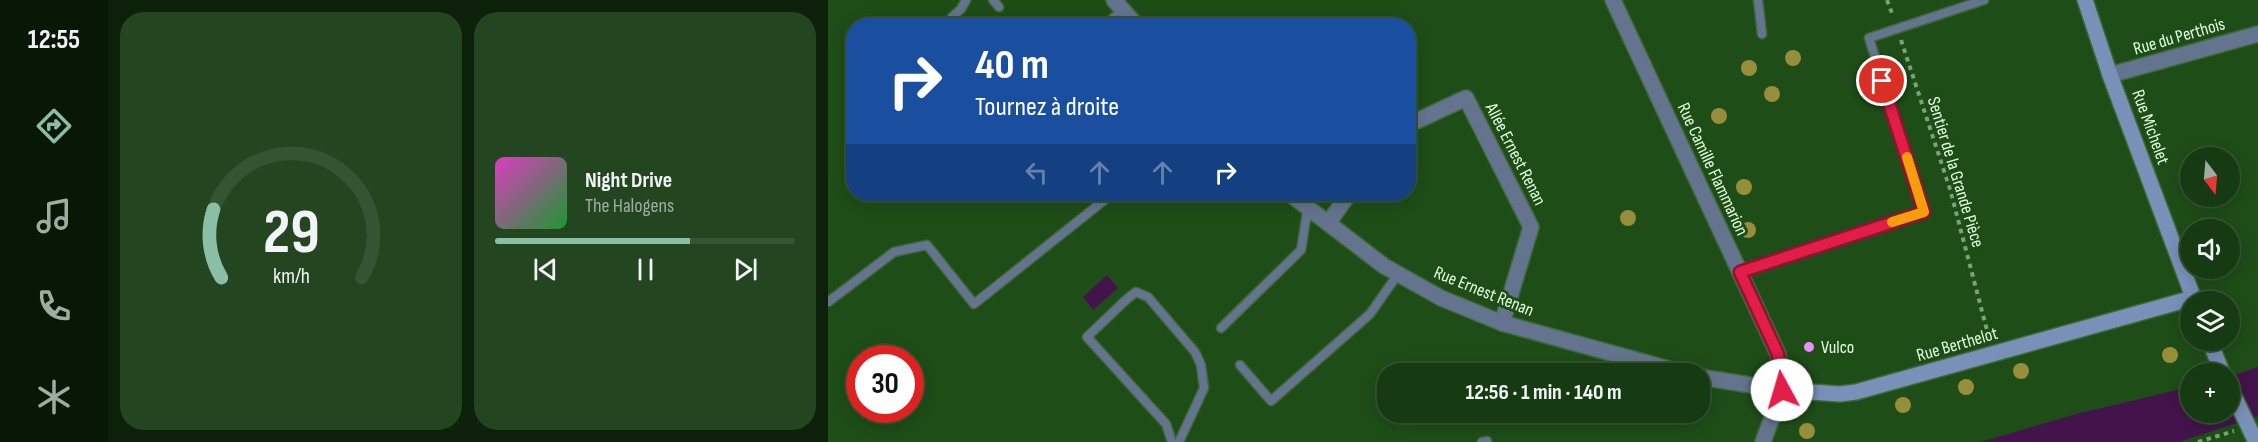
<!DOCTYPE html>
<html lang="fr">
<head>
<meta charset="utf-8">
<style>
	body { margin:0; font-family:"Sofia Sans Condensed",sans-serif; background:#234520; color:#f1f3f6; height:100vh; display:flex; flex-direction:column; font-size:22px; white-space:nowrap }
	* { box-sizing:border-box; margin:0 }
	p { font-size:20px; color:#9ead9f }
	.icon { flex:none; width:33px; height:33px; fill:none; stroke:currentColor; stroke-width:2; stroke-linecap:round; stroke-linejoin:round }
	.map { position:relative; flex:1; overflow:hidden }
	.side { display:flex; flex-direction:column; gap:12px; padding:12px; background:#0c200a; width:720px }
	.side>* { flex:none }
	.banner { position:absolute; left:18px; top:18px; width:570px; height:183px; border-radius:24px; box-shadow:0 3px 15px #0003,0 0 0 2px #355432; background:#1a4fa0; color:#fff; overflow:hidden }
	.needle { width:39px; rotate:164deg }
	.fabs { position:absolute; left:1352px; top:147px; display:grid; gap:12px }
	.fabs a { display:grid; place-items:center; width:60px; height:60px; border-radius:50%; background:#163a12; box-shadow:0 3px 15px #0003,0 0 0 2px #355432; font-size:30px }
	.speed { position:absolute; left:18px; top:345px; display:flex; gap:12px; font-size:30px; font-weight:700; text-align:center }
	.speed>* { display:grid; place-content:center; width:78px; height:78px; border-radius:50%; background:#163a12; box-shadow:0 3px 15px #0003,0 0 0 2px #355432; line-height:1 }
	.speed .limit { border:9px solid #d22; background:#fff; color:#111 }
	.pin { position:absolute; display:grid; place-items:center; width:51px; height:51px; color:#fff; margin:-26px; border:3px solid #fff; border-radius:50%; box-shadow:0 2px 6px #0007 }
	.me { position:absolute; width:66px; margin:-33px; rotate:354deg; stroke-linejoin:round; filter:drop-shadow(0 0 4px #0008) }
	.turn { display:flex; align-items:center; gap:21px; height:126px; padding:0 30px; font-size:27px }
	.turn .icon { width:78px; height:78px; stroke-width:2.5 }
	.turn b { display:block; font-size:42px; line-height:51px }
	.lanes { display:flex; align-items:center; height:57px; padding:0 30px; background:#0003; justify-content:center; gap:30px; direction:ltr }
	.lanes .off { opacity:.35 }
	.side .widget { flex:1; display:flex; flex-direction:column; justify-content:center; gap:9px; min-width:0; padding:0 21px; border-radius:24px; background:#234520 }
	.side .dial { align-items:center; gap:0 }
	.dial svg { height:156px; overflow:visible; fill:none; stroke:#355432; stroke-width:7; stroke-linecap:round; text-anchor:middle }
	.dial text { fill:#f1f3f6; stroke:none }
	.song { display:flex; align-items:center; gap:18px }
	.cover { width:72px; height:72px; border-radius:9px; background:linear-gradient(135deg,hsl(310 70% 55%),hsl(130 70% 35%)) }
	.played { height:6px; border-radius:3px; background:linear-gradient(90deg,#8abfa5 65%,#355432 65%) }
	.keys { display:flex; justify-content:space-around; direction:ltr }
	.side .tiles { flex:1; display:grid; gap:12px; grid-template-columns:repeat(2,1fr) }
	.trip { position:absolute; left:549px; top:363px; width:333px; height:60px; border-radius:24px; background:#163a12; box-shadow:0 3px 15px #0003,0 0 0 2px #355432; font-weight:700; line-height:60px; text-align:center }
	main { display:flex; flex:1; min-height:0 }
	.tabs { display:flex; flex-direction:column; width:108px; justify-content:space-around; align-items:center; background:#091707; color:#9ead9f }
	.tabs .icon { width:42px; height:42px }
	.tabs .on { color:#8abfa5 }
	.tabs b { font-size:27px; color:#f1f3f6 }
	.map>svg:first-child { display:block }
	.water { fill:#43144b }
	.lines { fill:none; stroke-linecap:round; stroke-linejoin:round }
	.lane-casing { stroke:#3e6938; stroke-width:11 }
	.street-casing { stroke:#3e6938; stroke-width:18 }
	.secondary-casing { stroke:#3e6938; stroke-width:18 }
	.path { stroke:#7ca177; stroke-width:4; stroke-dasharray:4.5 4.5; stroke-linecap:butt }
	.lane { stroke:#65748e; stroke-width:8 }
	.street { stroke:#65748e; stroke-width:15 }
	.secondary { stroke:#7990b8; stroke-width:15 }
	.secondary-bridge-casing { stroke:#3e6938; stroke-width:18; stroke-linecap:butt }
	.secondary-bridge { stroke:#7990b8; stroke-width:15 }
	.tree { fill:#978e3c }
	.route-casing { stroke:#92132f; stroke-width:15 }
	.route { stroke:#e11d48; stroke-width:10 }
	.slow { stroke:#f59e0b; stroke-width:10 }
	.poi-dot { fill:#eb8dfc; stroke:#1e4d18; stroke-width:2 }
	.labels { text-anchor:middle; stroke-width:6; stroke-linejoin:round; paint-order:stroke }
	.street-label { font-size:18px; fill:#e3fddf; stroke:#1e4d18 }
	.poi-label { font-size:18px; fill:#e3fddf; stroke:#1e4d18; text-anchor:start }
</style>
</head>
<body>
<main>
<nav class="tabs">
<b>12:55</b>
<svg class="icon on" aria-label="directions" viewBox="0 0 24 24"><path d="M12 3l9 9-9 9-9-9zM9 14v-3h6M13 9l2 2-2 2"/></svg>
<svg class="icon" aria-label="music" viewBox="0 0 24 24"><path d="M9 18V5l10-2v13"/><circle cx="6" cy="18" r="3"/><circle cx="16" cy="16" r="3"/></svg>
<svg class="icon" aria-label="phone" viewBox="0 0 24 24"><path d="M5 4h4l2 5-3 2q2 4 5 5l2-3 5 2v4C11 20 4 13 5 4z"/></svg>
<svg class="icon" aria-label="climate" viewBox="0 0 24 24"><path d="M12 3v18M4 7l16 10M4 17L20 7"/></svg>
</nav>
<section class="side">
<div class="tiles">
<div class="widget dial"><svg viewBox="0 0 100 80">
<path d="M14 69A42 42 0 1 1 86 69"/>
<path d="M14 69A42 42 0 0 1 10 34" stroke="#8abfa5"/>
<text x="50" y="56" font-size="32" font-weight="700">29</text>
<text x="50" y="72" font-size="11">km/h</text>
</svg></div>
<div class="widget">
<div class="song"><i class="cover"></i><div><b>Night Drive</b><p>The Halogens</p></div></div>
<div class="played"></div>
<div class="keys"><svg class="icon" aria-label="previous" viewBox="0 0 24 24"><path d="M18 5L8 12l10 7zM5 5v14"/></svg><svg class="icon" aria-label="pause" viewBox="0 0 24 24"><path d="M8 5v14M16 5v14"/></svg><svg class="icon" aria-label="next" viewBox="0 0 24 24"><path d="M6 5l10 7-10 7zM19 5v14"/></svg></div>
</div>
</div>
</section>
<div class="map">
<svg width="1430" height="442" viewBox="0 0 1430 442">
	<rect width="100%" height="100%" fill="#1e4d18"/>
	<!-- water -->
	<g class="water">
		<path d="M 279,275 L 290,288 L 265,310 L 255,297 Z"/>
		<path d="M 1430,367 L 1430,416 L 1351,442 L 1153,442 L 1252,413 L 1362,387 L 1362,412 L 1401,412 L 1401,377 Z"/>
	</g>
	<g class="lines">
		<!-- lane casing -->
		<g class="lane-casing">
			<g id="lane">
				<path d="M 165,0 L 171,7"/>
				<path d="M 930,0 L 934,34"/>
				<path d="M 124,17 L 133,9 L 138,0"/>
				<path d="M 275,26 L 295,10"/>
				<path d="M 912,272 L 1096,211 L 1041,38 L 1156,0"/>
				<path d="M 0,302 L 66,252 L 99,245 L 146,304 L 284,194"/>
				<path d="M 393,328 L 473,250 L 480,207"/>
				<path d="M 412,365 L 443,401 L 542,314 L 570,274"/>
				<path d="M 344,442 L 338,424 L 259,337 L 300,298 L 308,292 L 320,297 L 367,352 L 373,365 L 376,388 L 351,442"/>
				<path d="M 654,442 L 659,441"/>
			</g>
		</g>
		<!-- street casing -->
		<g class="street-casing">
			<g id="street">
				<path d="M 286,0 L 309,26"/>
				<path d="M 785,0 L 950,354 L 954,390 L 935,442"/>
				<path d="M 1282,75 L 1430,34"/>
				<path d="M 580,125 L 638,98 L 703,227 L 674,323"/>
				<path d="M 462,194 L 556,266 L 613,298 L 674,323 L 859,374"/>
				<path d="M 500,223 L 521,194"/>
				<path d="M 872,377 L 954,390"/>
			</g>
		</g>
		<!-- secondary casing -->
		<g class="secondary-casing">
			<g id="secondary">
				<path d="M 1257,0 L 1282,75 L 1367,302"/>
				<path d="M 1381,340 L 1395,374"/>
				<path d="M 954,390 L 1012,394 L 1028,392 L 1365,298"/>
			</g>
		</g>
		<!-- path -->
		<g class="path">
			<path d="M 1059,0 L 1065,16"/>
			<path d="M 1073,40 L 1122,189 L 1161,338"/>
			<path d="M 1370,442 L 1406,431"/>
		</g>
		<!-- lane -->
		<use href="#lane" class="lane"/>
		<!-- street -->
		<use href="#street" class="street"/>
		<!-- secondary -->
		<use href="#secondary" class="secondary"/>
		<!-- secondary-bridge casing -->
		<g class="secondary-bridge-casing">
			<path id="secondary-bridge" d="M 1401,386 L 1428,442"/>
		</g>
		<!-- secondary-bridge -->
		<use href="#secondary-bridge" class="secondary-bridge"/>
	</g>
	<!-- trees -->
	<g class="tree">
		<circle cx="965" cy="58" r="8"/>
		<circle cx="921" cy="68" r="8"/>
		<circle cx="944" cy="94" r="8"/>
		<circle cx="891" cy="116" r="8"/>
		<circle cx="916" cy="187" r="8"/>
		<circle cx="800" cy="218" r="8"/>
		<circle cx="920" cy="230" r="8"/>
		<circle cx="1342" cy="355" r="8"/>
		<circle cx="1193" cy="371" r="8"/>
		<circle cx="1138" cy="387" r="8"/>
		<circle cx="1075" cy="405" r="8"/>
		<circle cx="979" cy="431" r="8"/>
	</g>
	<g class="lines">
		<!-- route casing -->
		<g class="route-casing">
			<path id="route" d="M 954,390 L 950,354 L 912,272 L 1096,212 L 1054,81"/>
		</g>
		<!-- route -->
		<use href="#route" class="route"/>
		<!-- slow -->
		<path class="slow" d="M 1064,222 L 1096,212 L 1079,157"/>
	</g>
	<!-- markers -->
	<circle class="poi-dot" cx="981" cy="347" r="6"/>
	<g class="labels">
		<!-- street labels -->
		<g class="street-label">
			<text transform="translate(1351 36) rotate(-16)" y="6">Rue du Perthois</text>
			<text transform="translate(1323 127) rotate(70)" y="6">Rue Michelet</text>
			<text transform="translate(688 154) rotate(63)" y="6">Allée Ernest Renan</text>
			<text transform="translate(885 169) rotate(65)" y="6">Rue Camille Flammarion</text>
			<text transform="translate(1128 172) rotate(73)" y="6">Sentier de la Grande Pièce</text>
			<text transform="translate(656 291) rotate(22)" y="6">Rue Ernest Renan</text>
			<text transform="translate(1129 344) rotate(-16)" y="6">Rue Berthelot</text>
		</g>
		<!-- poi labels -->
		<g class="poi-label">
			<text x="993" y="353">Vulco</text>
		</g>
	</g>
</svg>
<div class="fabs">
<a><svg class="needle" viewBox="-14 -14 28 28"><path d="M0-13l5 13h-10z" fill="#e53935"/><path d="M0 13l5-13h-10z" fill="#9ead9f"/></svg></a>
<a><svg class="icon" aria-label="sound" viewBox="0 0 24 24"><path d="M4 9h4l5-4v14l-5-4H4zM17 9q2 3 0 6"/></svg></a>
<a><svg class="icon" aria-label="layers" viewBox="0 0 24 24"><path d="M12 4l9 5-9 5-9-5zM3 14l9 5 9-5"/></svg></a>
<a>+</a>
</div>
<div class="speed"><div class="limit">30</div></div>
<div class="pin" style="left:1054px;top:81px;background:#d93025"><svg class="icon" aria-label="arrive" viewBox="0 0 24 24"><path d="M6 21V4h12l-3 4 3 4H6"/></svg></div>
<svg class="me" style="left:954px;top:390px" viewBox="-20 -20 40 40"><circle r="19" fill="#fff"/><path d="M0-13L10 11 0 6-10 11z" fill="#e11d48"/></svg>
<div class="trip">12:56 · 1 min · 140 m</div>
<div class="banner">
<div class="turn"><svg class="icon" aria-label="right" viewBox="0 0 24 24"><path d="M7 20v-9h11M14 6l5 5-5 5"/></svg><div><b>40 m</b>Tournez à droite</div></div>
<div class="lanes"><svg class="icon off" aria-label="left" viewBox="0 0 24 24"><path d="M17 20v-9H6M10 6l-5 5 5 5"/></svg><svg class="icon off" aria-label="ahead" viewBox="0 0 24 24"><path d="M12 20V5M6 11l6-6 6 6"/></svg><svg class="icon off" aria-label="ahead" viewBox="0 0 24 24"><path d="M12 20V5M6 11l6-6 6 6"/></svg><svg class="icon" aria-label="right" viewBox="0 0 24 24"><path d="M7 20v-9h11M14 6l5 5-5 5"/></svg></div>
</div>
</div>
</main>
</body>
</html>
